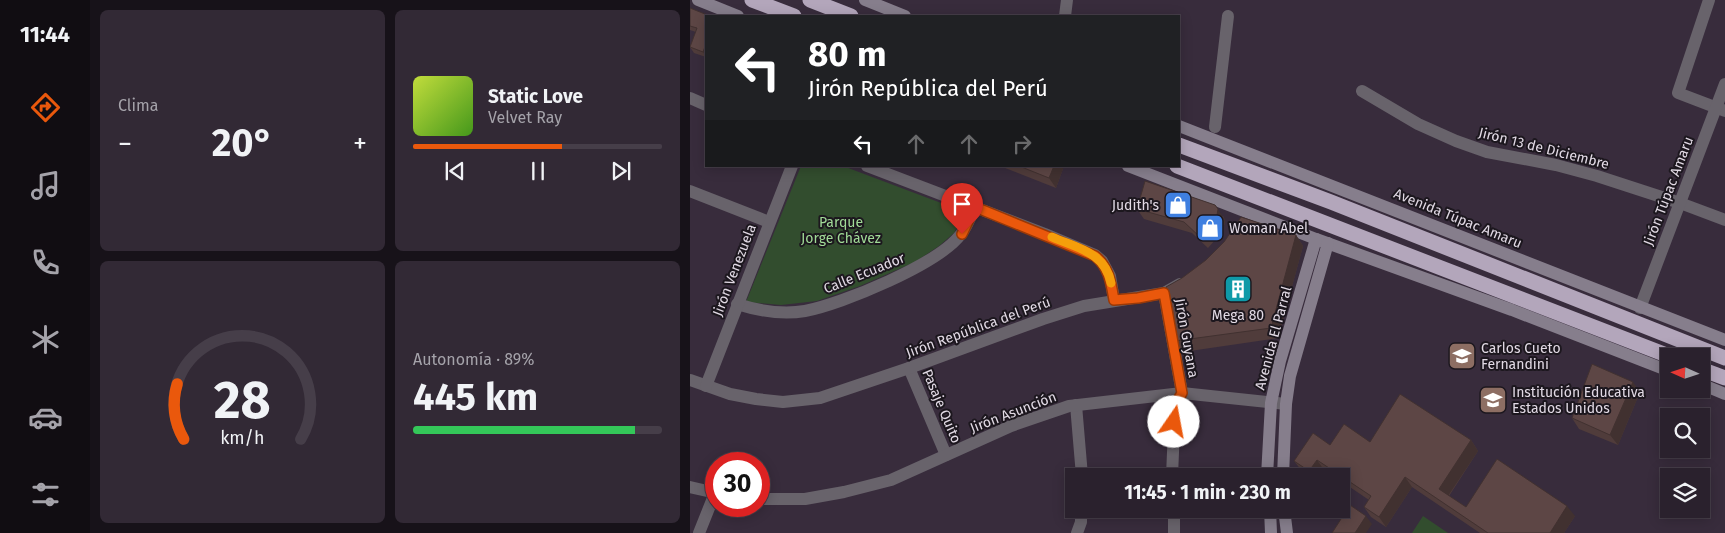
<!DOCTYPE html>
<html lang="es">
<head>
<meta charset="utf-8">
<style>
	body { margin:0; font-family:"Fira Sans",sans-serif; background:#322935; color:#f1f3f6; height:100vh; display:flex; flex-direction:column; font-size:19px; white-space:nowrap }
	* { box-sizing:border-box; margin:0 }
	p { font-size:16px; color:#a5a3aa }
	.icon { flex:none; width:28px; height:28px; fill:none; stroke:currentColor; stroke-width:2; stroke-linecap:round; stroke-linejoin:round }
	.map { position:relative; flex:1; overflow:hidden }
	.side { display:flex; flex-direction:column; gap:10px; padding:10px; background:#171219; width:600px }
	.side>* { flex:none }
	.guide { position:absolute; left:15px; top:15px; width:475px; height:152px; border-radius:0px; box-shadow:0 2px 12px #0003,0 0 0 1px #463e49; background:#202124; color:#fff; overflow:hidden }
	.needle { width:32px; rotate:273deg }
	.controls { position:absolute; left:970px; top:348px; display:grid; gap:10px }
	.controls a { display:grid; place-items:center; width:50px; height:50px; border-radius:0px; background:#2a212d; box-shadow:0 2px 12px #0003,0 0 0 1px #463e49; font-size:25px }
	.speed { position:absolute; left:15px; top:452px; display:flex; gap:10px; font-size:25px; font-weight:700; text-align:center }
	.speed>* { display:grid; place-content:center; width:65px; height:65px; border-radius:50%; background:#2a212d; box-shadow:0 2px 12px #0003,0 0 0 1px #463e49; line-height:1 }
	.speed .limit { border:8px solid #d22; background:#fff; color:#111 }
	.pin { position:absolute; display:grid; place-items:center; width:42px; height:42px; color:#fff; margin:-51px -21px; border-radius:50% 50% 50% 0; rotate:-45deg; box-shadow:0 0 5px #0007 }
	.pin .icon { rotate:45deg }
	.me { position:absolute; width:55px; margin:-28px; rotate:12deg; stroke-linejoin:round; filter:drop-shadow(0 0 4px #0008) }
	.turn { display:flex; align-items:center; gap:18px; height:105px; padding:0 20px; font-size:22px }
	.turn .icon { width:65px; height:65px; stroke-width:2.5 }
	.turn b { display:block; font-size:35px; line-height:42px }
	.lanes { display:flex; align-items:center; height:48px; padding:0 20px; background:#0003; justify-content:center; gap:25px; direction:ltr }
	.lanes .off { opacity:.35 }
	.big { font-size:38px; font-weight:700; line-height:1.1 }
	.side .widget { flex:1; display:flex; flex-direction:column; justify-content:center; gap:8px; min-width:0; padding:0 18px; border-radius:8px; background:#322935 }
	.side .dial { align-items:center; gap:0 }
	.dial svg { height:130px; overflow:visible; fill:none; stroke:#463e49; stroke-width:7; stroke-linecap:round; text-anchor:middle }
	.dial text { fill:#f1f3f6; stroke:none }
	.song { display:flex; align-items:center; gap:15px }
	.cover { width:60px; height:60px; border-radius:8px; background:linear-gradient(135deg,hsl(70 70% 55%),hsl(100 70% 35%)) }
	.played { height:5px; border-radius:2px; background:linear-gradient(90deg,#ea580c 60%,#463e49 60%) }
	.keys { display:flex; justify-content:space-around; direction:ltr }
	.heat { display:flex; justify-content:space-between; align-items:center; font-size:28px; direction:ltr }
	.charge { height:8px; border-radius:4px; background:linear-gradient(90deg,#34c759 89%,#463e49 0) }
	.side .tiles { flex:1; display:grid; gap:10px; grid-template-columns:repeat(2,1fr) }
	.trip { position:absolute; left:375px; top:468px; width:285px; height:50px; border-radius:0px; background:#2a212d; box-shadow:0 2px 12px #0003,0 0 0 1px #463e49; font-weight:700; line-height:50px; text-align:center }
	main { display:flex; flex:1; min-height:0 }
	.dock { display:flex; flex-direction:column; width:90px; justify-content:space-around; align-items:center; background:#110d12; color:#a5a3aa }
	.dock .icon { width:35px; height:35px }
	.dock .current { color:#ea580c }
	.dock b { font-size:22px; color:#f1f3f6 }
	.map>svg:first-child { display:block }
	.green { fill:#324d2e }
	.lines { fill:none; stroke-linecap:round; stroke-linejoin:round }
	.street { stroke:#68636b; stroke-width:12 }
	.secondary { stroke:#867e8c; stroke-width:12 }
	.highway { stroke:#b3a6bb; stroke-width:15 }
	.wall { fill:#503c3b }
	.shaded-wall { fill:#413130 }
	.building { fill:#5d4645; stroke:#413130 }
	.route-casing { stroke:#983908; stroke-width:12 }
	.route { stroke:#ea580c; stroke-width:9 }
	.slow { stroke:#f59e0b; stroke-width:9 }
	.labels { text-anchor:middle; stroke-width:4; stroke-linejoin:round; paint-order:stroke }
	.street-label { font-size:14px; fill:#e2dae5; stroke:#1c171e }
	.poi-label { font-size:14px; fill:#e2dae5; stroke:#1c171e; text-anchor:start }
	.park-label { font-size:14px; fill:#a1db97; stroke:#1c171e }
</style>
</head>
<body>
<main>
<nav class="dock">
<b>11:44</b>
<svg class="icon current" aria-label="directions" viewBox="0 0 24 24"><path d="M12 3l9 9-9 9-9-9zM9 14v-3h6M13 9l2 2-2 2"/></svg>
<svg class="icon" aria-label="music" viewBox="0 0 24 24"><path d="M9 18V5l10-2v13"/><circle cx="6" cy="18" r="3"/><circle cx="16" cy="16" r="3"/></svg>
<svg class="icon" aria-label="phone" viewBox="0 0 24 24"><path d="M5 4h4l2 5-3 2q2 4 5 5l2-3 5 2v4C11 20 4 13 5 4z"/></svg>
<svg class="icon" aria-label="climate" viewBox="0 0 24 24"><path d="M12 3v18M4 7l16 10M4 17L20 7"/></svg>
<svg class="icon" aria-label="car" viewBox="0 0 24 24"><path d="M5 17H2v-5l4-1 3-4h7l3 4 3 1v5h-3M9 17h6M6 11h13"/><circle cx="7" cy="17" r="2"/><circle cx="17" cy="17" r="2"/></svg>
<svg class="icon" aria-label="filters" viewBox="0 0 24 24"><path d="M4 7h16M4 17h16"/><circle cx="9" cy="7" r="2"/><circle cx="15" cy="17" r="2"/></svg>
</nav>
<section class="side">
<div class="tiles">
<div class="widget"><p>Clima</p>
<div class="heat"><a>−</a><b class="big">20°</b><a>+</a></div>
</div>
<div class="widget">
<div class="song"><i class="cover"></i><div><b>Static Love</b><p>Velvet Ray</p></div></div>
<div class="played"></div>
<div class="keys"><svg class="icon" aria-label="previous" viewBox="0 0 24 24"><path d="M18 5L8 12l10 7zM5 5v14"/></svg><svg class="icon" aria-label="pause" viewBox="0 0 24 24"><path d="M8 5v14M16 5v14"/></svg><svg class="icon" aria-label="next" viewBox="0 0 24 24"><path d="M6 5l10 7-10 7zM19 5v14"/></svg></div>
</div>
<div class="widget dial"><svg viewBox="0 0 100 80">
<path d="M14 69A42 42 0 1 1 86 69"/>
<path d="M14 69A42 42 0 0 1 10 35" stroke="#ea580c"/>
<text x="50" y="56" font-size="32" font-weight="700">28</text>
<text x="50" y="72" font-size="11">km/h</text>
</svg></div>
<div class="widget"><p>Autonomía · 89%</p><b class="big">445 km</b><div class="charge"></div></div>
</div>
</section>
<div class="map">
<svg width="1035" height="533" viewBox="0 0 1035 533">
	<rect width="100%" height="100%" fill="#382c3c"/>
	<!-- green -->
	<g class="green">
		<path d="M 111,166 L 153,166 L 275,212 L 264,233 L 249,246 L 225,262 L 170,286 L 127,301 L 91,305 L 56,302 Z"/>
		<path d="M 733,516 L 758,533 L 722,533 Z"/>
	</g>
	<g class="lines">
		<!-- street -->
		<g class="street">
			<path d="M 1019,0 L 988,93 L 1035,111"/>
			<path d="M 375,16 L 377,0"/>
			<path d="M 672,91 L 728,124 L 766,141 L 797,152 L 866,165 L 907,176 L 990,203 L 1035,220"/>
			<path d="M 0,98 L 16,105"/>
			<path d="M 525,127 L 538,16"/>
			<path d="M 177,166 L 355,234 L 405,255 L 412,261 L 420,276 L 424,300"/>
			<path d="M 0,191 L 79,222"/>
			<path d="M 474,293 L 492,393 L 485,405 L 482,476"/>
			<path d="M 47,304 C 69,311 92,315 115,311 C 152,304 249,264 271,234 C 277,227 281,216 285,207"/>
			<path d="M 950,308 L 1035,84"/>
			<path d="M 219,368 L 256,455"/>
			<path d="M 0,380 L 40,394 L 66,399 L 93,402 L 130,398 L 219,368 L 353,319 L 394,306 L 474,293 L 490,284"/>
			<path d="M 16,386 L 102,166"/>
			<path d="M 386,405 L 392,476"/>
			<path d="M 0,487 L 26,493"/>
			<path d="M 69,499 L 115,499 L 154,492 L 201,480 L 321,426 L 379,406 L 492,393 L 596,404"/>
			<path d="M 484,509 L 484,533"/>
			<path d="M 9,533 L 25,493"/>
			<path d="M 387,533 L 391,522 L 391,509"/>
		</g>
		<!-- secondary -->
		<g class="secondary">
			<path d="M 8,0 L 48,16"/>
			<path d="M 175,0 L 215,16"/>
			<path d="M 489,126 L 1035,340"/>
			<path d="M 438,166 L 626,239 L 822,310 L 979,371"/>
			<path d="M 1011,384 L 1035,394"/>
			<path d="M 577,476 L 581,403 L 590,361 L 626,239"/>
			<path d="M 593,476 L 596,404 L 600,376 L 638,243"/>
			<path d="M 580,509 L 581,533"/>
			<path d="M 594,509 L 597,533"/>
		</g>
		<!-- highway -->
		<g class="highway">
			<path d="M 62,0 L 104,16"/>
			<path d="M 120,0 L 161,16"/>
			<path d="M 489,145 L 641,202 L 1035,358"/>
			<path d="M 487,166 L 979,356"/>
			<path d="M 1011,369 L 1035,378"/>
		</g>
	</g>
	<!-- wall -->
	<g class="wall">
		<path d="M 0,8 L 16,16 L 16,57 L 4,53 L 0,47 L 6,32 L 0,30 Z"/>
		<path d="M 310,166 L 374,166 L 366,188 Z"/>
		<path d="M 447,209 L 533,216 L 535,220 L 534,226 L 525,240 L 518,248 L 502,233 L 454,219 Z"/>
		<path d="M 606,235 L 613,246 L 588,338 L 493,352 L 485,341 Z"/>
		<path d="M 950,392 L 928,445 L 889,429 L 882,418 Z"/>
		<path d="M 781,440 L 788,451 L 759,496 L 776,507 L 885,516 L 874,533 L 790,533 L 722,487 L 696,527 L 681,517 L 674,507 L 679,500 L 651,481 L 651,476 L 643,476 L 634,470 L 630,476 L 619,476 L 612,471 L 604,461 L 640,445 L 680,442 Z"/>
	</g>
	<!-- shaded-wall -->
	<g class="shaded-wall">
		<path d="M 16,44 L 16,56 L 13,52 Z"/>
		<path d="M 364,166 L 374,166 L 366,188 L 359,178 Z"/>
		<path d="M 525,205 L 535,220 L 534,226 L 525,240 L 518,229 Z"/>
		<path d="M 606,235 L 613,246 L 588,338 L 581,328 Z"/>
		<path d="M 943,382 L 950,392 L 928,445 L 920,435 Z"/>
		<path d="M 781,440 L 788,451 L 756,499 L 749,489 Z"/>
		<path d="M 627,460 L 634,470 L 630,476 L 623,476 L 619,471 Z"/>
		<path d="M 715,477 L 722,487 L 696,527 L 689,517 Z"/>
		<path d="M 877,506 L 885,516 L 874,533 L 860,533 Z"/>
		<path d="M 676,516 L 682,524 L 676,533 L 665,533 Z"/>
	</g>
	<!-- building -->
	<g class="building">
		<path d="M 0,8 L 20,16 L 16,16 L 16,44 L 13,52 L 0,47 L 7,28 L 0,26 Z"/>
		<path d="M 329,166 L 364,166 L 359,178 Z"/>
		<path d="M 455,181 L 525,205 L 528,209 L 527,215 L 518,229 L 510,237 L 494,222 L 447,209 Z"/>
		<path d="M 551,217 L 606,235 L 581,328 L 485,341 L 476,287 L 492,278 L 516,260 L 534,242 Z"/>
		<path d="M 902,364 L 943,382 L 920,435 L 882,418 Z"/>
		<path d="M 710,394 L 781,440 L 749,489 L 776,507 L 807,459 L 877,506 L 860,533 L 798,533 L 715,477 L 689,517 L 674,507 L 681,496 L 627,460 L 619,471 L 604,461 L 623,433 L 640,445 L 654,424 L 680,442 Z"/>
		<path d="M 660,505 L 676,516 L 665,533 L 642,533 Z"/>
	</g>
	<g class="lines">
		<!-- route casing -->
		<g class="route-casing">
			<path id="route" d="M 272,234 L 285,207 L 405,256 C 419,267 421,283 424,300 L 448,298 L 474,293 L 492,393 L 485,405 L 484,422"/>
		</g>
		<!-- route -->
		<use href="#route" class="route"/>
		<!-- slow -->
		<path class="slow" d="M 362,237 C 387,248 415,252 421,283"/>
	</g>
	<!-- icons -->
	<defs>
		<g id="shop-square" transform="scale(1.4375)"><rect x="-9" y="-9" width="18" height="18" rx="4" fill="#3f7fe0" stroke="#1c171e"/><path d="M-5-2.5h2.3a2.7 3.5 0 0 1 5.4 0H5L5.5 6h-11ZM-1.5-2.5h3a1.5 2.3 0 0 0-3 0Z" fill="#fff"/></g>
		<g id="building-square" transform="scale(1.4375)"><rect x="-9" y="-9" width="18" height="18" rx="4" fill="#0f9aa8" stroke="#1c171e"/><path d="M-4-6H4V6H1V3H-1V6H-4ZM-2.5-4.3h1.7v1.8h-1.7ZM.8-4.3h1.7v1.8H.8ZM-2.5-1h1.7V.8h-1.7ZM.8-1h1.7V.8H.8Z" fill="#fff"/></g>
		<g id="school-square" transform="scale(1.4375)"><rect x="-9" y="-9" width="18" height="18" rx="4" fill="#8d6e63" stroke="#1c171e"/><path d="M0-5L7-2L0 1L-7-2ZM-4 1L0 2.5L4 1V4Q0 6-4 4Z" fill="#fff"/></g>
	</defs>
	<g fill-rule="evenodd">
		<use href="#shop-square" x="488" y="205"/>
		<use href="#shop-square" x="520" y="228"/>
		<use href="#building-square" x="548" y="289"/>
		<use href="#school-square" x="772" y="356"/>
		<use href="#school-square" x="803" y="400"/>
	</g>
	<g class="labels">
		<!-- street labels -->
		<g class="street-label">
			<text transform="translate(854 148) rotate(14)" y="5">Jirón 13 de Diciembre</text>
			<text transform="translate(978 191) rotate(-69)" y="5">Jirón Túpac Amaru</text>
			<text transform="translate(768 218) rotate(22)" y="5">Avenida Túpac Amaru</text>
			<text transform="translate(44 270) rotate(-69)" y="5">Jirón Venezuela</text>
			<text transform="translate(174 273) rotate(-22)" y="5">Calle Ecuador</text>
			<text transform="translate(288 327) rotate(-20)" y="5">Jirón República del Perú</text>
			<text transform="translate(497 338) rotate(80)" y="5">Jirón Guyana</text>
			<text transform="translate(583 338) rotate(-75)" y="5">Avenida El Parral</text>
			<text transform="translate(252 406) rotate(67)" y="5">Pasaje Quito</text>
			<text transform="translate(323 412) rotate(-21)" y="5">Jirón Asunción</text>
		</g>
		<!-- poi labels -->
		<g class="poi-label">
			<text x="469" y="210" text-anchor="end">Judith's</text>
			<text x="539" y="233">Woman Abel</text>
			<text x="548" y="320" text-anchor="middle">Mega 80</text>
			<text x="791" y="353">Carlos Cueto<tspan x="791" dy="16">Fernandini</tspan></text>
			<text x="822" y="397">Institución Educativa<tspan x="822" dy="16">Estados Unidos</tspan></text>
		</g>
		<!-- park labels -->
		<g class="park-label">
			<text x="151" y="227">Parque<tspan x="151" dy="16">Jorge Chávez</tspan></text>
		</g>
	</g>
</svg>
<div class="controls">
<a><svg class="needle" viewBox="-14 -14 28 28"><path d="M0-13l5 13h-10z" fill="#e53935"/><path d="M0 13l5-13h-10z" fill="#a5a3aa"/></svg></a>
<a><svg class="icon" aria-label="search" viewBox="0 0 24 24"><circle cx="10" cy="10" r="6"/><path d="M15 15l6 6"/></svg></a>
<a><svg class="icon" aria-label="layers" viewBox="0 0 24 24"><path d="M12 4l9 5-9 5-9-5zM3 14l9 5 9-5"/></svg></a>
</div>
<div class="speed"><div class="limit">30</div></div>
<div class="pin" style="left:272px;top:234px;background:#d93025"><svg class="icon" aria-label="arrive" viewBox="0 0 24 24"><path d="M6 21V4h12l-3 4 3 4H6"/></svg></div>
<svg class="me" style="left:484px;top:422px" viewBox="-20 -20 40 40"><circle r="19" fill="#fff"/><path d="M0-13L10 11 0 6-10 11z" fill="#ea580c"/></svg>
<div class="trip">11:45 · 1 min · 230 m</div>
<div class="guide">
<div class="turn"><svg class="icon" aria-label="left" viewBox="0 0 24 24"><path d="M17 20v-9H6M10 6l-5 5 5 5"/></svg><div><b>80 m</b>Jirón República del Perú</div></div>
<div class="lanes"><svg class="icon" aria-label="left" viewBox="0 0 24 24"><path d="M17 20v-9H6M10 6l-5 5 5 5"/></svg><svg class="icon off" aria-label="ahead" viewBox="0 0 24 24"><path d="M12 20V5M6 11l6-6 6 6"/></svg><svg class="icon off" aria-label="ahead" viewBox="0 0 24 24"><path d="M12 20V5M6 11l6-6 6 6"/></svg><svg class="icon off" aria-label="right" viewBox="0 0 24 24"><path d="M7 20v-9h11M14 6l5 5-5 5"/></svg></div>
</div>
</div>
</main>
</body>
</html>
